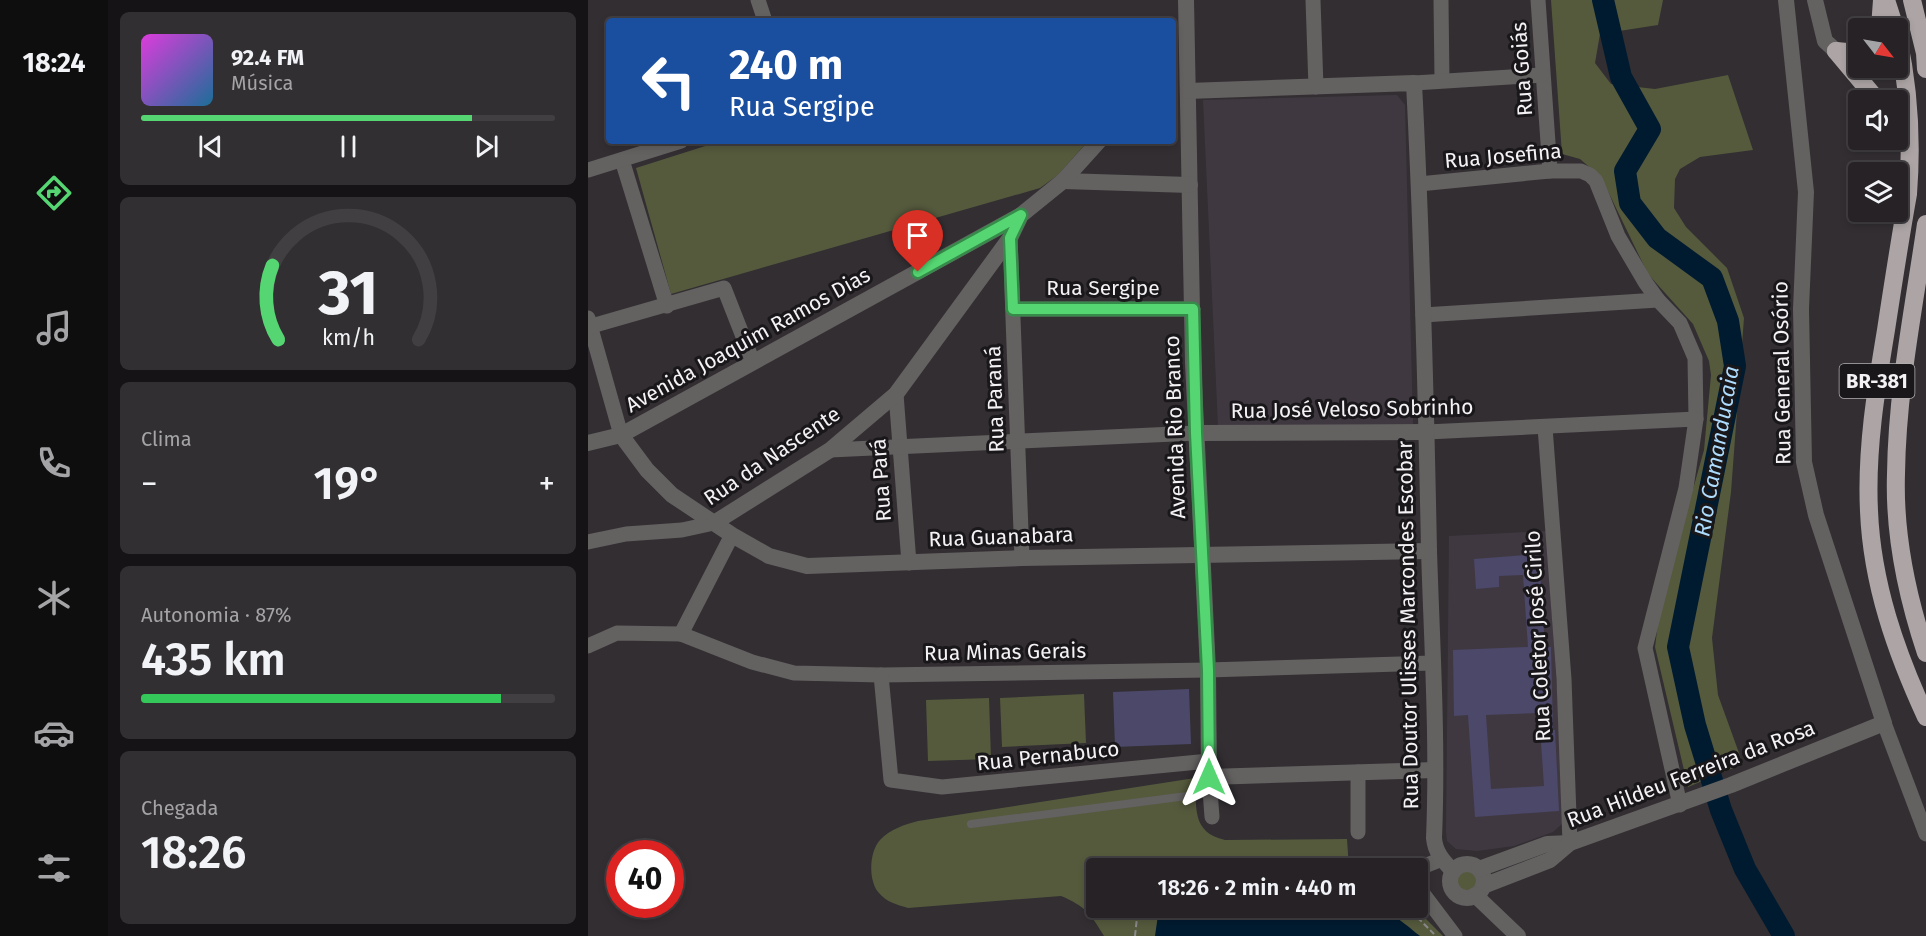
<!DOCTYPE html>
<html lang="pt">
<head>
<meta charset="utf-8">
<style>
	body { margin:0; font-family:"Fira Sans",sans-serif; background:#322f32; color:#f1f3f6; height:100vh; display:flex; flex-direction:column; font-size:22px; white-space:nowrap }
	* { box-sizing:border-box; margin:0 }
	p { font-size:20px; color:#a4a4a7 }
	.icon { flex:none; width:33px; height:33px; fill:none; stroke:currentColor; stroke-width:2; stroke-linecap:round; stroke-linejoin:round }
	.map { position:relative; flex:1; overflow:hidden }
	.sheet { display:flex; flex-direction:column; gap:12px; padding:12px; background:#151315; width:480px }
	.sheet>* { flex:none }
	.banner { position:absolute; left:18px; top:18px; width:570px; height:126px; border-radius:6px; box-shadow:0 3px 9px #0003,0 0 0 2px #423f43; background:#1a4fa0; color:#fff; overflow:hidden }
	.needle { width:39px; rotate:121deg }
	.controls { position:absolute; left:1260px; top:18px; display:grid; gap:12px }
	.controls a { display:grid; place-items:center; width:60px; height:60px; border-radius:6px; background:#262226; box-shadow:0 3px 9px #0003,0 0 0 2px #423f43; font-size:30px }
	.speed { position:absolute; left:18px; top:840px; display:flex; gap:12px; font-size:30px; font-weight:700; text-align:center }
	.speed>* { display:grid; place-content:center; width:78px; height:78px; border-radius:50%; background:#262226; box-shadow:0 3px 9px #0003,0 0 0 2px #423f43; line-height:1 }
	.speed .limit { border:9px solid #d22; background:#fff; color:#111 }
	.pin { position:absolute; display:grid; place-items:center; width:51px; height:51px; color:#fff; margin:-62px -26px; border-radius:50% 50% 50% 0; rotate:-45deg; box-shadow:0 0 6px #0007 }
	.pin .icon { rotate:45deg }
	.me { position:absolute; width:66px; margin:-33px; rotate:0deg; stroke-linejoin:round; filter:drop-shadow(0 0 4px #0008) }
	.turn { display:flex; align-items:center; gap:21px; height:126px; padding:0 24px; font-size:27px }
	.turn .icon { width:78px; height:78px; stroke-width:2.5 }
	.turn b { display:block; font-size:42px; line-height:51px }
	.big { font-size:45px; font-weight:600; line-height:1.1 }
	.sheet .card { flex:1; display:flex; flex-direction:column; justify-content:center; gap:9px; min-width:0; padding:0 21px; border-radius:9px; background:#322f32 }
	.sheet .dial { align-items:center; gap:0 }
	.dial svg { height:156px; overflow:visible; fill:none; stroke:#423f43; stroke-width:7; stroke-linecap:round; text-anchor:middle }
	.dial text { fill:#f1f3f6; stroke:none }
	.song { display:flex; align-items:center; gap:18px }
	.cover { width:72px; height:72px; border-radius:9px; background:linear-gradient(135deg,hsl(300 70% 55%),hsl(200 70% 35%)) }
	.played { height:6px; border-radius:3px; background:linear-gradient(90deg,#55d672 80%,#423f43 80%) }
	.keys { display:flex; justify-content:space-around; direction:ltr }
	.heat { display:flex; justify-content:space-between; align-items:center; font-size:33px; direction:ltr }
	.charge { height:9px; border-radius:4px; background:linear-gradient(90deg,#34c759 87%,#423f43 0) }
	.trip { position:absolute; left:498px; top:858px; width:342px; height:60px; border-radius:6px; background:#262226; box-shadow:0 3px 9px #0003,0 0 0 2px #423f43; font-weight:600; line-height:60px; text-align:center }
	main { display:flex; flex:1; min-height:0 }
	.tabs { display:flex; flex-direction:column; width:108px; justify-content:space-around; align-items:center; background:#0f0e0f; color:#a4a4a7 }
	.tabs .icon { width:42px; height:42px }
	.tabs .active { color:#55d672 }
	.tabs b { font-size:27px; color:#f1f3f6 }
	.map>svg:first-child { display:block }
	.built { fill:#3f3841 }
	.green { fill:#555a3d }
	.water { fill:#001b30 }
	.lines { fill:none; stroke-linecap:round; stroke-linejoin:round }
	.river { stroke:#001b30; stroke-width:22 }
	.building { fill:#4c4869; fill-rule:evenodd }
	.path { stroke:#8c898c; stroke-width:2; stroke-dasharray:6 3; stroke-linecap:butt }
	.service { stroke:#646161; stroke-width:8 }
	.minor { stroke:#646161; stroke-width:15 }
	.tertiary { stroke:#646161; stroke-width:16 }
	.motorway { stroke:#aca4a5; stroke-width:18 }
	.route-casing { stroke:#378b4a; stroke-width:15 }
	.route { stroke:#55d672; stroke-width:10 }
	.labels { text-anchor:middle; stroke-width:6; stroke-linejoin:round; paint-order:stroke }
	.shield { fill:#191719; stroke:#b3b0b3; stroke-width:1.5 }
	.shield-label { font-size:20px; font-weight:bold; fill:#f5f2f5 }
	.street-label { font-size:21px; fill:#f5f2f5; stroke:#191719 }
	.water-label { font-size:22px; font-style:italic; fill:#addbfd; stroke:#191719 }
</style>
</head>
<body>
<main>
<nav class="tabs">
<b>18:24</b>
<svg class="icon active" aria-label="directions" viewBox="0 0 24 24"><path d="M12 3l9 9-9 9-9-9zM9 14v-3h6M13 9l2 2-2 2"/></svg>
<svg class="icon" aria-label="music" viewBox="0 0 24 24"><path d="M9 18V5l10-2v13"/><circle cx="6" cy="18" r="3"/><circle cx="16" cy="16" r="3"/></svg>
<svg class="icon" aria-label="phone" viewBox="0 0 24 24"><path d="M5 4h4l2 5-3 2q2 4 5 5l2-3 5 2v4C11 20 4 13 5 4z"/></svg>
<svg class="icon" aria-label="climate" viewBox="0 0 24 24"><path d="M12 3v18M4 7l16 10M4 17L20 7"/></svg>
<svg class="icon" aria-label="car" viewBox="0 0 24 24"><path d="M5 17H2v-5l4-1 3-4h7l3 4 3 1v5h-3M9 17h6M6 11h13"/><circle cx="7" cy="17" r="2"/><circle cx="17" cy="17" r="2"/></svg>
<svg class="icon" aria-label="filters" viewBox="0 0 24 24"><path d="M4 7h16M4 17h16"/><circle cx="9" cy="7" r="2"/><circle cx="15" cy="17" r="2"/></svg>
</nav>
<section class="sheet">
<div class="card">
<div class="song"><i class="cover"></i><div><b>92.4 FM</b><p>Música</p></div></div>
<div class="played"></div>
<div class="keys"><svg class="icon" aria-label="previous" viewBox="0 0 24 24"><path d="M18 5L8 12l10 7zM5 5v14"/></svg><svg class="icon" aria-label="pause" viewBox="0 0 24 24"><path d="M8 5v14M16 5v14"/></svg><svg class="icon" aria-label="next" viewBox="0 0 24 24"><path d="M6 5l10 7-10 7zM19 5v14"/></svg></div>
</div>
<div class="card dial"><svg viewBox="0 0 100 80">
<path d="M14 69A42 42 0 1 1 86 69"/>
<path d="M14 69A42 42 0 0 1 11 31" stroke="#55d672"/>
<text x="50" y="56" font-size="32" font-weight="700">31</text>
<text x="50" y="72" font-size="11">km/h</text>
</svg></div>
<div class="card"><p>Clima</p>
<div class="heat"><a>−</a><b class="big">19°</b><a>+</a></div>
</div>
<div class="card"><p>Autonomia · 87%</p><b class="big">435 km</b><div class="charge"></div></div>
<div class="card"><p>Chegada</p><b class="big">18:26</b></div>
</section>
<div class="map">
<svg width="1338" height="936" viewBox="0 0 1338 936">
	<rect width="100%" height="100%" fill="#322e32"/>
	<!-- built -->
	<g class="built">
		<path d="M 809,95 L 817,105 L 825,424 L 630,426 L 615,100 Z"/>
		<path d="M 958,531 L 972,732 L 975,823 L 965,832 L 926,846 L 889,851 L 868,849 L 859,841 L 858,832 L 861,536 Z"/>
	</g>
	<!-- green -->
	<g class="green">
		<path d="M 963,0 L 1075,0 L 1070,25 L 1012,34 L 1007,63 L 1023,84 L 1067,89 L 1140,75 L 1165,150 L 1112,157 L 1092,169 L 1087,179 L 1086,208 L 1098,227 L 1139,268 L 1156,318 L 1143,492 L 1124,638 L 1130,695 L 1155,764 L 1100,787 L 1067,647 L 1072,607 L 1116,450 L 1123,375 L 1121,361 L 1105,324 L 1060,274 L 1013,177 L 992,159 L 974,154 Z"/>
		<path d="M 133,141 L 500,141 L 470,175 L 452,188 L 83,294 L 48,168 Z"/>
		<path d="M 496,694 L 498,743 L 414,747 L 412,698 Z"/>
		<path d="M 401,698 L 403,759 L 340,761 L 338,700 Z"/>
		<path d="M 607,778 C 609,808 603,832 637,840 L 759,839 L 761,868 L 508,868 L 508,908 L 827,908 L 855,936 L 516,936 C 503,914 497,906 473,896 L 320,908 C 310,905 298,902 291,893 C 280,881 281,852 292,840 C 302,829 316,825 330,821 Z"/>
		<circle cx="878" cy="881" r="11"/>
	</g>
	<!-- water -->
	<path class="water" d="M 769,908 C 799,907 810,918 832,936 L 567,936 L 570,915 Z"/>
	<g class="lines">
		<!-- river -->
		<path class="river" d="M 1015,0 L 1033,77 L 1062,129 L 1037,171 L 1042,203 L 1069,238 L 1124,278 L 1140,321 L 1147,366 L 1090,647 L 1107,725 L 1133,810 L 1157,869 L 1196,936"/>
	</g>
	<!-- building -->
	<g class="building">
		<path d="M 951,554 L 957,647 L 963,647 L 965,730 L 967,730 L 971,811 L 887,817 L 880,715 L 866,716 L 865,650 L 940,647 L 935,575 L 911,576 L 911,587 L 888,589 L 886,559 ZM 951,713 L 956,786 L 903,789 L 898,715 Z"/>
		<path d="M 601,689 L 603,744 L 527,747 L 525,692 Z"/>
	</g>
	<g class="lines">
		<!-- path -->
		<g class="path">
			<path d="M 814,908 L 831,919 L 846,934"/>
			<path d="M 547,936 L 550,908"/>
		</g>
		<!-- service -->
		<path class="service" d="M 383,824 L 622,793"/>
		<!-- minor -->
		<g class="minor">
			<path d="M 170,0 L 177,21"/>
			<path d="M 725,0 L 728,87"/>
			<path d="M 853,0 L 854,80"/>
			<path d="M 950,0 L 962,171"/>
			<path d="M 826,83 L 954,75"/>
			<path d="M 34,160 L 79,306"/>
			<path d="M 0,170 L 93,141"/>
			<path d="M 831,184 L 962,171 L 993,171 L 1002,175 L 1008,181 L 1030,236 L 1057,282 L 1070,300 L 1092,323 L 1107,358 L 1108,419 L 1098,488 L 1057,648 L 1092,805"/>
			<path d="M 422,238 L 434,558"/>
			<path d="M 425,309 L 605,309"/>
			<path d="M 835,315 L 1070,300"/>
			<path d="M 0,318 L 33,435"/>
			<path d="M 0,327 L 136,288 L 165,362"/>
			<path d="M 308,394 L 321,563"/>
			<path d="M 957,427 L 976,679 L 982,843"/>
			<path d="M 839,432 L 1108,419"/>
			<path d="M 242,450 L 608,433"/>
			<path d="M 0,542 L 38,534 L 94,530 L 126,523"/>
			<path d="M 93,634 L 144,535"/>
			<path d="M 0,646 L 29,633 L 93,634 L 164,662 L 206,673 L 293,675 L 620,670 L 844,663"/>
			<path d="M 293,675 L 303,780 L 354,787 L 621,761"/>
			<path d="M 1296,723 L 1338,834"/>
			<path d="M 770,772 L 770,832"/>
			<path d="M 621,777 L 624,817"/>
			<path d="M 830,880 L 834,867 L 854,859"/>
			<path d="M 830,887 L 867,936"/>
		</g>
		<!-- tertiary -->
		<g class="tertiary">
			<path d="M 598,0 L 605,363 L 620,670 L 621,777 L 847,770"/>
			<path d="M 1227,0 L 1237,41 L 1248,51"/>
			<path d="M 600,91 L 826,83 C 834,239 838,395 841,551 C 844,646 850,742 846,838 C 847,852 855,861 865,871"/>
			<path d="M 475,181 L 602,185"/>
			<path d="M 608,433 L 839,432"/>
			<path d="M 33,435 L 59,470 L 84,495 L 144,535 L 181,556 L 219,566 L 434,558 L 841,551"/>
			<path d="M 0,443 L 33,435 L 433,215"/>
			<path d="M 126,523 L 242,450 L 308,394 L 422,238 L 433,215 L 475,181 L 511,141"/>
			<circle cx="879" cy="881" r="17"/>
			<path d="M 891,869 L 959,844 L 982,843"/>
			<path d="M 895,886 L 962,860 L 982,843 L 1143,785 L 1296,723 L 1228,515 L 1216,462 L 1213,309 L 1218,192 L 1198,0"/>
			<path d="M 887,895 L 930,936"/>
		</g>
		<!-- motorway -->
		<g class="motorway">
			<path d="M 1298,0 L 1307,28"/>
			<path d="M 1324,0 L 1337,53 L 1338,69"/>
			<path d="M 1292,28 L 1294,0"/>
			<path d="M 1310,38 C 1321,89 1324,142 1320,194 C 1312,239 1305,284 1298,330 C 1288,390 1278,450 1281,511 C 1284,584 1308,652 1338,717"/>
			<path d="M 1248,51 L 1289,100"/>
			<path d="M 1248,51 L 1270,53"/>
			<path d="M 1338,224 C 1326,307 1309,390 1308,474 C 1306,534 1319,596 1338,653"/>
		</g>
	</g>
	<g class="lines">
		<!-- route casing -->
		<g class="route-casing">
			<path id="route" d="M 330,272 L 433,215 L 422,238 L 425,309 L 605,309 L 608,433 L 620,670 L 621,777"/>
		</g>
		<!-- route -->
		<use href="#route" class="route"/>
	</g>
	<g class="labels">
		<!-- shield labels -->
		<rect class="shield" x="1251.5" y="364" width="75" height="34" rx="4.5"/>
		<g class="shield-label">
			<text x="1289" y="388">BR-381</text>
		</g>
		<!-- street labels -->
		<g class="street-label">
			<text transform="translate(934 69) rotate(-94)" y="7">Rua Goiás</text>
			<text transform="translate(915 156) rotate(-5)" y="7">Rua Josefina</text>
			<text x="515" y="295">Rua Sergipe</text>
			<text transform="translate(160 340) rotate(-29)" y="7">Avenida Joaquim Ramos Dias</text>
			<text transform="translate(1194 373) rotate(-91)" y="7">Rua General Osório</text>
			<text transform="translate(407 399) rotate(-92)" y="7">Rua Paraná</text>
			<text transform="translate(764 409) rotate(-1)" y="7">Rua José Veloso Sobrinho</text>
			<text transform="translate(587 427) rotate(-92)" y="7">Avenida Rio Branco</text>
			<text transform="translate(184 456) rotate(-34)" y="7">Rua da Nascente</text>
			<text transform="translate(293 480) rotate(-94)" y="7">Rua Pará</text>
			<text transform="translate(413 537) rotate(-2)" y="7">Rua Guanabara</text>
			<text transform="translate(820 625) rotate(-91)" y="7">Rua Doutor Ulisses Marcondes Escobar</text>
			<text transform="translate(950 636) rotate(-93)" y="7">Rua Coletor José Cirilo</text>
			<text transform="translate(417 652) rotate(-1)" y="7">Rua Minas Gerais</text>
			<text transform="translate(460 756) rotate(-6)" y="7">Rua Pernabuco</text>
			<text transform="translate(1103 774) rotate(-21)" y="7">Rua Hildeu Ferreira da Rosa</text>
		</g>
		<!-- water labels -->
		<g class="water-label">
			<text transform="translate(1128 451) rotate(-80)" y="8">Rio Camanducaia</text>
		</g>
	</g>
</svg>
<div class="controls">
<a><svg class="needle" viewBox="-14 -14 28 28"><path d="M0-13l5 13h-10z" fill="#e53935"/><path d="M0 13l5-13h-10z" fill="#a4a4a7"/></svg></a>
<a><svg class="icon" aria-label="sound" viewBox="0 0 24 24"><path d="M4 9h4l5-4v14l-5-4H4zM17 9q2 3 0 6"/></svg></a>
<a><svg class="icon" aria-label="layers" viewBox="0 0 24 24"><path d="M12 4l9 5-9 5-9-5zM3 14l9 5 9-5"/></svg></a>
</div>
<div class="speed"><div class="limit">40</div></div>
<div class="pin" style="left:330px;top:272px;background:#d93025"><svg class="icon" aria-label="arrive" viewBox="0 0 24 24"><path d="M6 21V4h12l-3 4 3 4H6"/></svg></div>
<svg class="me" style="left:621px;top:777px" viewBox="-20 -20 40 40"><path d="M0-17L14 15 0 8-14 15z" fill="#55d672" stroke="#fff" stroke-width="4"/></svg>
<div class="trip">18:26 · 2 min · 440 m</div>
<div class="banner">
<div class="turn"><svg class="icon" aria-label="left" viewBox="0 0 24 24"><path d="M17 20v-9H6M10 6l-5 5 5 5"/></svg><div><b>240 m</b>Rua Sergipe</div></div>
</div>
</div>
</main>
</body>
</html>
